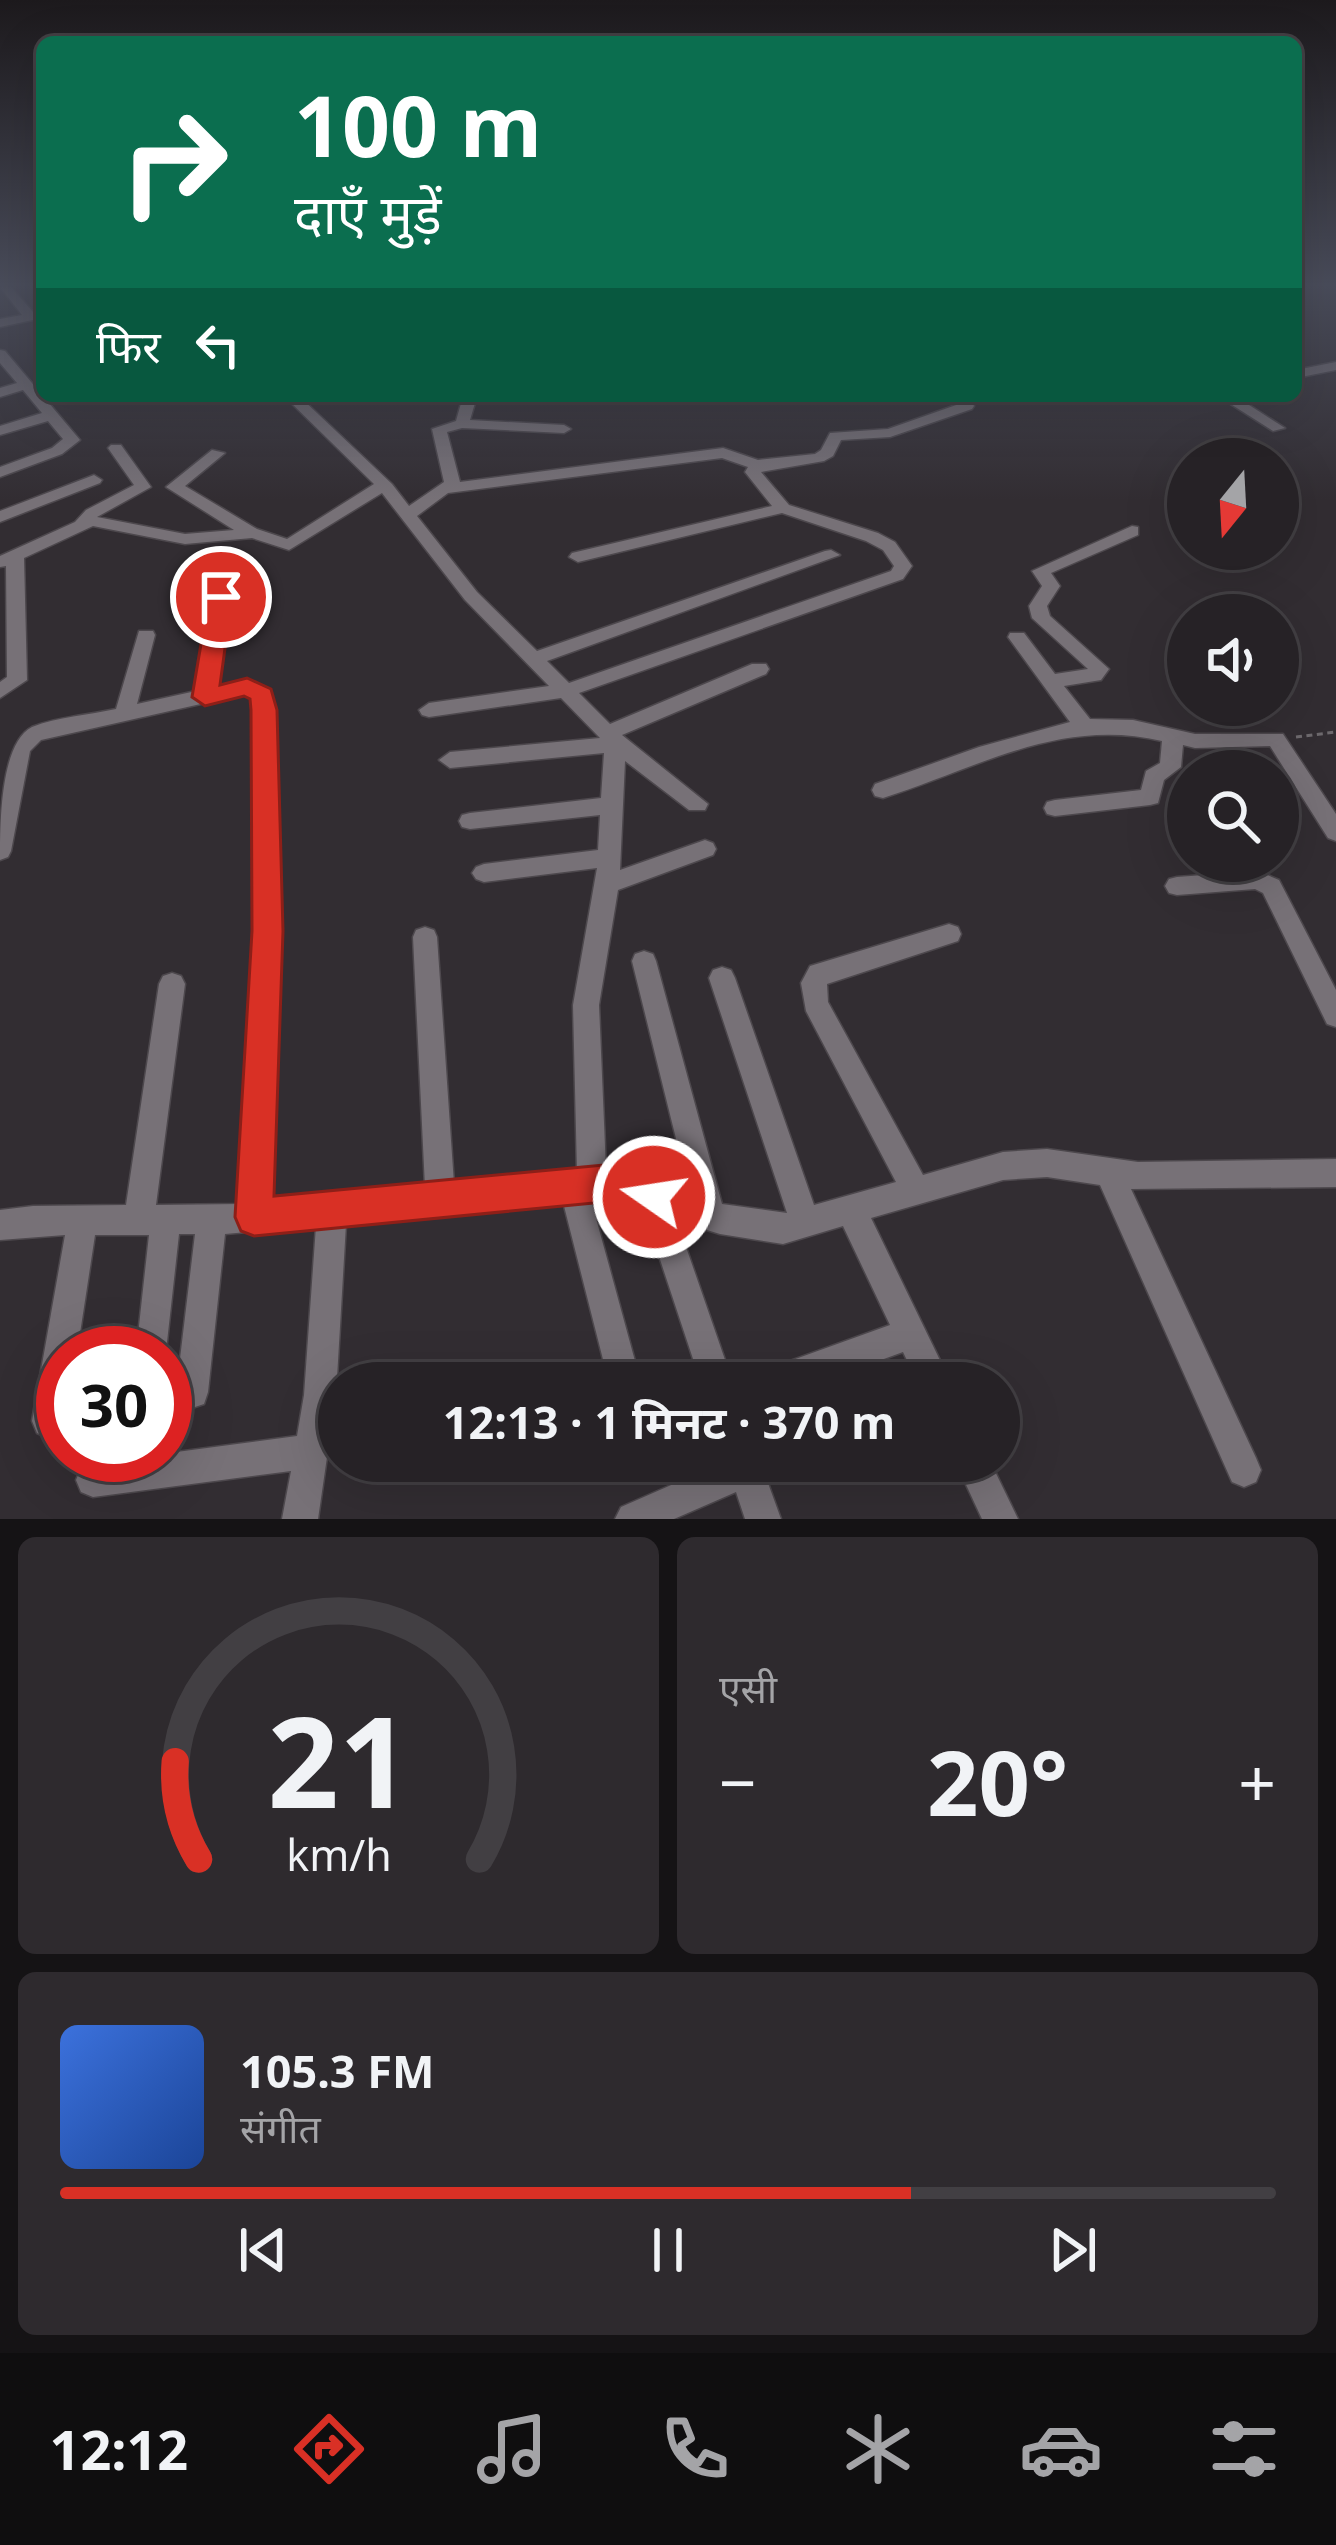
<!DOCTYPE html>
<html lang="hi">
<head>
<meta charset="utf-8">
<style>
	body { margin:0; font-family:"Noto Sans","Noto Sans Devanagari",sans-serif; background:#2e2a2e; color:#f1f3f6; height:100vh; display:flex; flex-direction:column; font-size:45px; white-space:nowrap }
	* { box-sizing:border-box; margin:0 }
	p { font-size:39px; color:#a4a4a7 }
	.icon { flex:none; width:66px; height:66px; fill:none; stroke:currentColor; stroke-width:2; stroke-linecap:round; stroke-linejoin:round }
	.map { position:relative; height:1519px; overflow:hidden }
	.side { display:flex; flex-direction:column; gap:18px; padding:18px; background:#151315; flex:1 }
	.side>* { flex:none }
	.top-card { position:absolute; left:36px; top:36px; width:1266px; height:366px; border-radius:18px; box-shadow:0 12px 48px #0002,0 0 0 3px #423f43; background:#0b6e4f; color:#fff; overflow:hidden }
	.needle { width:78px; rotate:198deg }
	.fabs { position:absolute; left:1167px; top:438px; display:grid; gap:24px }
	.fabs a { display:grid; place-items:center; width:132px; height:132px; border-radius:50%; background:#262226; box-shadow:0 12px 48px #0002,0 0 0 3px #423f43; font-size:60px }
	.speed { position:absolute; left:36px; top:1326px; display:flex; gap:24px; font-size:60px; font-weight:700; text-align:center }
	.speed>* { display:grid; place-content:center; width:156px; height:156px; border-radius:50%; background:#262226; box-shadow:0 12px 48px #0002,0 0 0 3px #423f43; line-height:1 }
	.speed .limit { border:18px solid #d22; background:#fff; color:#111 }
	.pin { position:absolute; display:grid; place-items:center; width:102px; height:102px; color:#fff; margin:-51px; border:6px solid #fff; border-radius:50%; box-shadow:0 3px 12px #0007 }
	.me { position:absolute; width:132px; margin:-66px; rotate:283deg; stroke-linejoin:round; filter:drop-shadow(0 0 9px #0008) }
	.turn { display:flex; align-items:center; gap:42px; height:252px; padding:0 60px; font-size:54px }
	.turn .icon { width:156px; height:156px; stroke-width:2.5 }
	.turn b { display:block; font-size:84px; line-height:102px }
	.then { display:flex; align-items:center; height:114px; padding:0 60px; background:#0003; gap:24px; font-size:45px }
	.big { font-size:90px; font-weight:700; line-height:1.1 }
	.side .widget { flex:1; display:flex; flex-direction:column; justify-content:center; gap:18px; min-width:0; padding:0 42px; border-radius:18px; background:#2e2a2e }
	.side .dial { align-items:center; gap:0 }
	.dial svg { height:312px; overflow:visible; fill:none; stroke:#423f43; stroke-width:7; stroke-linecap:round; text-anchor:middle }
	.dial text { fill:#f1f3f6; stroke:none }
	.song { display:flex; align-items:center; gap:36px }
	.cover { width:144px; height:144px; border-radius:18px; background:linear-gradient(135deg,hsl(220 70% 55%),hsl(220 70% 35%)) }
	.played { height:12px; border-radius:6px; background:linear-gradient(90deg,#d93025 70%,#423f43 70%) }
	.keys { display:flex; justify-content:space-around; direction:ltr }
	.heat { display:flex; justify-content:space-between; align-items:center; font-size:66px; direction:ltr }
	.side .tiles { flex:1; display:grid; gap:18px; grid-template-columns:1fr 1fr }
	.widget:last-child { grid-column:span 2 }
	.trip { position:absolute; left:318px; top:1362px; width:702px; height:120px; border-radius:60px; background:#262226; box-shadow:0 12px 48px #0002,0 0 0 3px #423f43; font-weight:700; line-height:120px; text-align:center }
	.tab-bar { display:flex; height:192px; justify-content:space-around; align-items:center; background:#0f0e0f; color:#a4a4a7 }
	.tab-bar .icon { width:84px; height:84px }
	.tab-bar .current { color:#d93025 }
	.tab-bar b { font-size:54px; color:#f1f3f6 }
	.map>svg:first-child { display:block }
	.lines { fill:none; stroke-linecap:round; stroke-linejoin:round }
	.street-casing { stroke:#4d484d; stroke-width:3 }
	.path { stroke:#6d696d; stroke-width:3; stroke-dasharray:6 4.5; stroke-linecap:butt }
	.street { fill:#777177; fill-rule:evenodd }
	.route { fill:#d93025; stroke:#8d1f18; stroke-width:3 }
</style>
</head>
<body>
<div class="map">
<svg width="1336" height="1519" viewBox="0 0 1336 1519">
	<rect width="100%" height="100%" fill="#322d32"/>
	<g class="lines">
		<!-- street casing -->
		<g class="street-casing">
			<g id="street">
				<path d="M 0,287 L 11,287 L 33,312 L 42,310 L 42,318 L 0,327 L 0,319 L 22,315 Z"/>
				<path d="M 0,350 L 5,351 L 80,440 L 62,454 L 0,477 L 0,467 L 52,448 L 63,439 L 48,421 L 0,435 L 0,426 L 42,413 L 23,390 L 0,397 L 0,388 L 17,383 L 0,363 Z"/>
				<path d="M 1336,362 L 1336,370 L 1296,378 L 1296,370 Z"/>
				<path d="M 284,396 L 299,396 L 392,484 L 409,506 L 444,482 L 432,429 L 456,421 L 463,396 L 477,396 L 470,420 L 564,425 L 571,429 L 564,433 L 462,428 L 447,432 L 460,482 L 723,448 L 758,460 L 815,454 L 821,450 L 830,433 L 888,429 L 959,404 L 955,396 L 969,396 L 974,406 L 972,409 L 890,437 L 841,440 L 833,456 L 824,461 L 761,472 L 789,505 L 878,533 L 895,542 L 912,566 L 903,579 L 579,693 L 610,724 L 752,664 L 766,664 L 769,669 L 766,674 L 622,735 L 708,804 L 705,810 L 689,810 L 625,761 L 620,870 L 705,840 L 713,843 L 716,849 L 713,855 L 618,890 L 599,1005 L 606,1170 L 690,1195 L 632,961 L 635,954 L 644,951 L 653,954 L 656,961 L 722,1204 L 787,1213 L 709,978 L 713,970 L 722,967 L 731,970 L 735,978 L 814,1205 L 896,1182 L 806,1011 L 801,983 L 810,966 L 949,924 L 958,927 L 961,934 L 958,941 L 827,984 L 828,1002 L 923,1175 L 1003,1152 L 1047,1149 L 1138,1162 L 1336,1159 L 1336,1187 L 1131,1189 L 1256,1458 L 1261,1470 L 1256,1482 L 1244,1487 L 1232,1482 L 1100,1185 L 1047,1177 L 1003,1180 L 871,1218 L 951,1383 L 918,1383 L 903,1352 L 818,1383 L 758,1383 L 762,1371 L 890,1325 L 843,1226 L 783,1244 L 720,1234 L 677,1221 L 733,1383 L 701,1383 L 644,1211 L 604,1198 L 591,1200 L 641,1383 L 609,1383 L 563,1202 L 346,1224 L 336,1395 L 318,1519 L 282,1519 L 291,1471 L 93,1497 L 81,1492 L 76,1480 L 81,1468 L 93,1463 L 297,1436 L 304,1395 L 316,1226 L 225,1234 L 208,1392 L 204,1404 L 192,1408 L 180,1404 L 176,1392 L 195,1234 L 179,1234 L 165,1360 L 165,1353 L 136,1353 L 149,1235 L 95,1235 L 77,1353 L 63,1353 L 63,1427 L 61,1433 L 49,1438 L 37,1433 L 32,1421 L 65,1235 L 0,1240 L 0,1210 L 33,1206 L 126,1205 L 159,984 L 163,976 L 172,973 L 181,976 L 185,984 L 156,1205 L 240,1204 L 255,931 L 252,698 L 245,694 L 41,740 L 30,751 L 11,851 L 8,857 L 0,860 C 0,825 0,743 32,727 C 57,717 89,715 116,709 L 139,631 L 153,631 L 155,635 L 137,704 L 196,691 L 212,597 L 221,591 L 227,593 L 230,597 L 216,687 C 238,682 255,677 272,695 L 279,931 L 269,1202 L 425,1187 L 413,937 L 416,930 L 425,927 L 434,930 L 437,937 L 454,1184 L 577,1172 L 573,1005 L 597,868 L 484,882 L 476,879 L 472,873 L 476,867 L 484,864 L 598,850 L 600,815 L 470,829 L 462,827 L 459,821 L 462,815 L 470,813 L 601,798 L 604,753 L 450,768 L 439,760 L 450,752 L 600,738 L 561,698 L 429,717 L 422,715 L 419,710 L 429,703 L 549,686 L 465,600 L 382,493 L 289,550 L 252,538 L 185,544 L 93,526 L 24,558 L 27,680 L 0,698 L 0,682 L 7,677 L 6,566 L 0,567 L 0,556 L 75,522 L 86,510 L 134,485 L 108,448 L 111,445 L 121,445 L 151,487 L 97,517 L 185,534 L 234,530 L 166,487 L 212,450 L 225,453 L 185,486 L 257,529 L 287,539 L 374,484 ZM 722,458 L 748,467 L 745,472 L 772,506 L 572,553 L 569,557 L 578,562 L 782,513 L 866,541 L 883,550 L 894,566 L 891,571 L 569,683 L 547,661 L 840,555 L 831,550 L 825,551 L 537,651 L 477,592 L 417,516 L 448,493 Z"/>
				<path d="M 1218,396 L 1235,396 L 1285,428 L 1273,431 Z"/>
				<path d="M 94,475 L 102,480 L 100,483 L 0,522 L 0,511 Z"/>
				<path d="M 1132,526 L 1138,527 L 1138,535 L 1051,573 L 1060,586 L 1047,606 L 1050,616 L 1109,669 L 1101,680 L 1064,686 L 1090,719 L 1133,720 L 1195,734 L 1283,734 L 1336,814 L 1336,841 L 1328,838 L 1270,746 L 1195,748 L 1183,745 L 1181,767 L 1164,780 L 1158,803 L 1150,805 L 1055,816 L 1047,814 L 1044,808 L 1047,802 L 1055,800 L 1141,790 L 1146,771 L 1160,763 L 1162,741 C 1060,717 978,768 883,798 L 875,796 L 872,790 L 875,784 L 979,747 L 1070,722 L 1008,637 L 1010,633 L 1024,633 L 1055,674 L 1088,669 L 1032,618 L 1029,606 L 1042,586 L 1032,571 Z"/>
				<path d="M 1258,871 L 1279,880 L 1336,990 L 1336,1027 L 1327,1024 L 1263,893 L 1255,889 L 1177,895 L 1169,893 L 1165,886 L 1169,879 L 1177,877 Z"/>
				<path d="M 726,1461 L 760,1461 L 781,1519 L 745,1519 L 736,1492 L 674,1519 L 615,1519 L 621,1507 Z"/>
				<path d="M 955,1461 L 990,1461 L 1018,1519 L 982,1519 Z"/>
			</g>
		</g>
		<!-- path -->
		<path class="path" d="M 1296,737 L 1336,732"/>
		<!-- street -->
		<use href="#street" class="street"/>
	</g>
	<!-- sky -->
	<linearGradient id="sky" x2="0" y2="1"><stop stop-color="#1c191c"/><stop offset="0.57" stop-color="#494c5a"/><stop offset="1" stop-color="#494c5a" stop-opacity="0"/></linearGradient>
	<rect width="1336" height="500" fill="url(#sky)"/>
	<!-- route -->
	<path class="route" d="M 221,590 L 232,597 L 220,685 L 247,678 L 271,689 L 277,710 L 283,931 L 274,1196 L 604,1165 L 667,1184 L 673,1197 L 667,1211 L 654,1216 L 604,1202 L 254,1236 L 241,1231 L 235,1217 L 252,931 L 251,710 L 250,699 L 244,696 L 205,706 L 192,697 L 209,597 Z"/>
</svg>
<div class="fabs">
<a><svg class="needle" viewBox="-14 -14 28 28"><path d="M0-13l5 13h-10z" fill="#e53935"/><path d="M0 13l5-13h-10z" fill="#a4a4a7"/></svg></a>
<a><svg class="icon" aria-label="sound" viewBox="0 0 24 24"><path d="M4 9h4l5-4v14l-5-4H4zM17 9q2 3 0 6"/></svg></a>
<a><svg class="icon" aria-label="search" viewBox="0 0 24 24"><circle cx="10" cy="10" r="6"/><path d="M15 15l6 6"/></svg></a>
</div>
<div class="speed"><div class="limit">30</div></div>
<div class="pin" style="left:221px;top:597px;background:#d93025"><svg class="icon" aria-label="arrive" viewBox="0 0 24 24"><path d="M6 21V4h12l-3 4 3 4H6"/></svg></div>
<svg class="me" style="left:654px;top:1197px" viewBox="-20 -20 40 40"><circle r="17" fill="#d93025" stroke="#fff" stroke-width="3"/><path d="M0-11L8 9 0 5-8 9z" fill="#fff"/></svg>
<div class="trip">12:13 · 1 मिनट · 370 m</div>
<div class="top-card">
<div class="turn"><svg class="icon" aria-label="right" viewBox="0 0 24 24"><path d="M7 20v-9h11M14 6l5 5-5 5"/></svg><div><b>100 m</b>दाएँ मुड़ें</div></div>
<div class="then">फिर<svg class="icon" aria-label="left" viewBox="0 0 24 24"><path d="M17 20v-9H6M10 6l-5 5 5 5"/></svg></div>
</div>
</div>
<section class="side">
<div class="tiles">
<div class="widget dial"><svg viewBox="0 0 100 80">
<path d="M14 69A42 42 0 1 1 86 69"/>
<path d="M14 69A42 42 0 0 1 8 44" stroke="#d93025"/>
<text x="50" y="56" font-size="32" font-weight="700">21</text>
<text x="50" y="72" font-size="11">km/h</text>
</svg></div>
<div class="widget"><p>एसी</p>
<div class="heat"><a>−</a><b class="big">20°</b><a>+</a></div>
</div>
<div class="widget">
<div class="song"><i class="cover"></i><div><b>105.3 FM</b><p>संगीत</p></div></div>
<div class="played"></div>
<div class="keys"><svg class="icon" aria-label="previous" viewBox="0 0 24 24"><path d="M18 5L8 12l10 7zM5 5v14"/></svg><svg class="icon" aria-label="pause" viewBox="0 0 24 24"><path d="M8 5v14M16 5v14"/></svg><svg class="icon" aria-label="next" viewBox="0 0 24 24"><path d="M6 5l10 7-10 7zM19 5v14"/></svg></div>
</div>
</div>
</section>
<nav class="tab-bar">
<b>12:12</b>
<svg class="icon current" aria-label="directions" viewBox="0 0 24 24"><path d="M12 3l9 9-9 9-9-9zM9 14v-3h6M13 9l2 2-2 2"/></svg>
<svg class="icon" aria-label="music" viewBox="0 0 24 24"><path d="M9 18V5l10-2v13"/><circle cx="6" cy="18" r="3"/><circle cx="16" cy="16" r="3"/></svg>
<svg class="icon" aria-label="phone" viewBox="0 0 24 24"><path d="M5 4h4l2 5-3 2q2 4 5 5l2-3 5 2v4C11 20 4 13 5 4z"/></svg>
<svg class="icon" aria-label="climate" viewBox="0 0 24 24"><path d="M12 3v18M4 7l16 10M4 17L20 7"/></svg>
<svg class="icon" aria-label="car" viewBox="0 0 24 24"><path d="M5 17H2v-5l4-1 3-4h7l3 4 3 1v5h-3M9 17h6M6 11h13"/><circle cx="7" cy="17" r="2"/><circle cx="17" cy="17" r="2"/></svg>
<svg class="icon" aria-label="filters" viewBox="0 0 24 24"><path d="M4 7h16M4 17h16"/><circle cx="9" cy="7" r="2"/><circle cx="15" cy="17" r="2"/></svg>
</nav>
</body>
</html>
